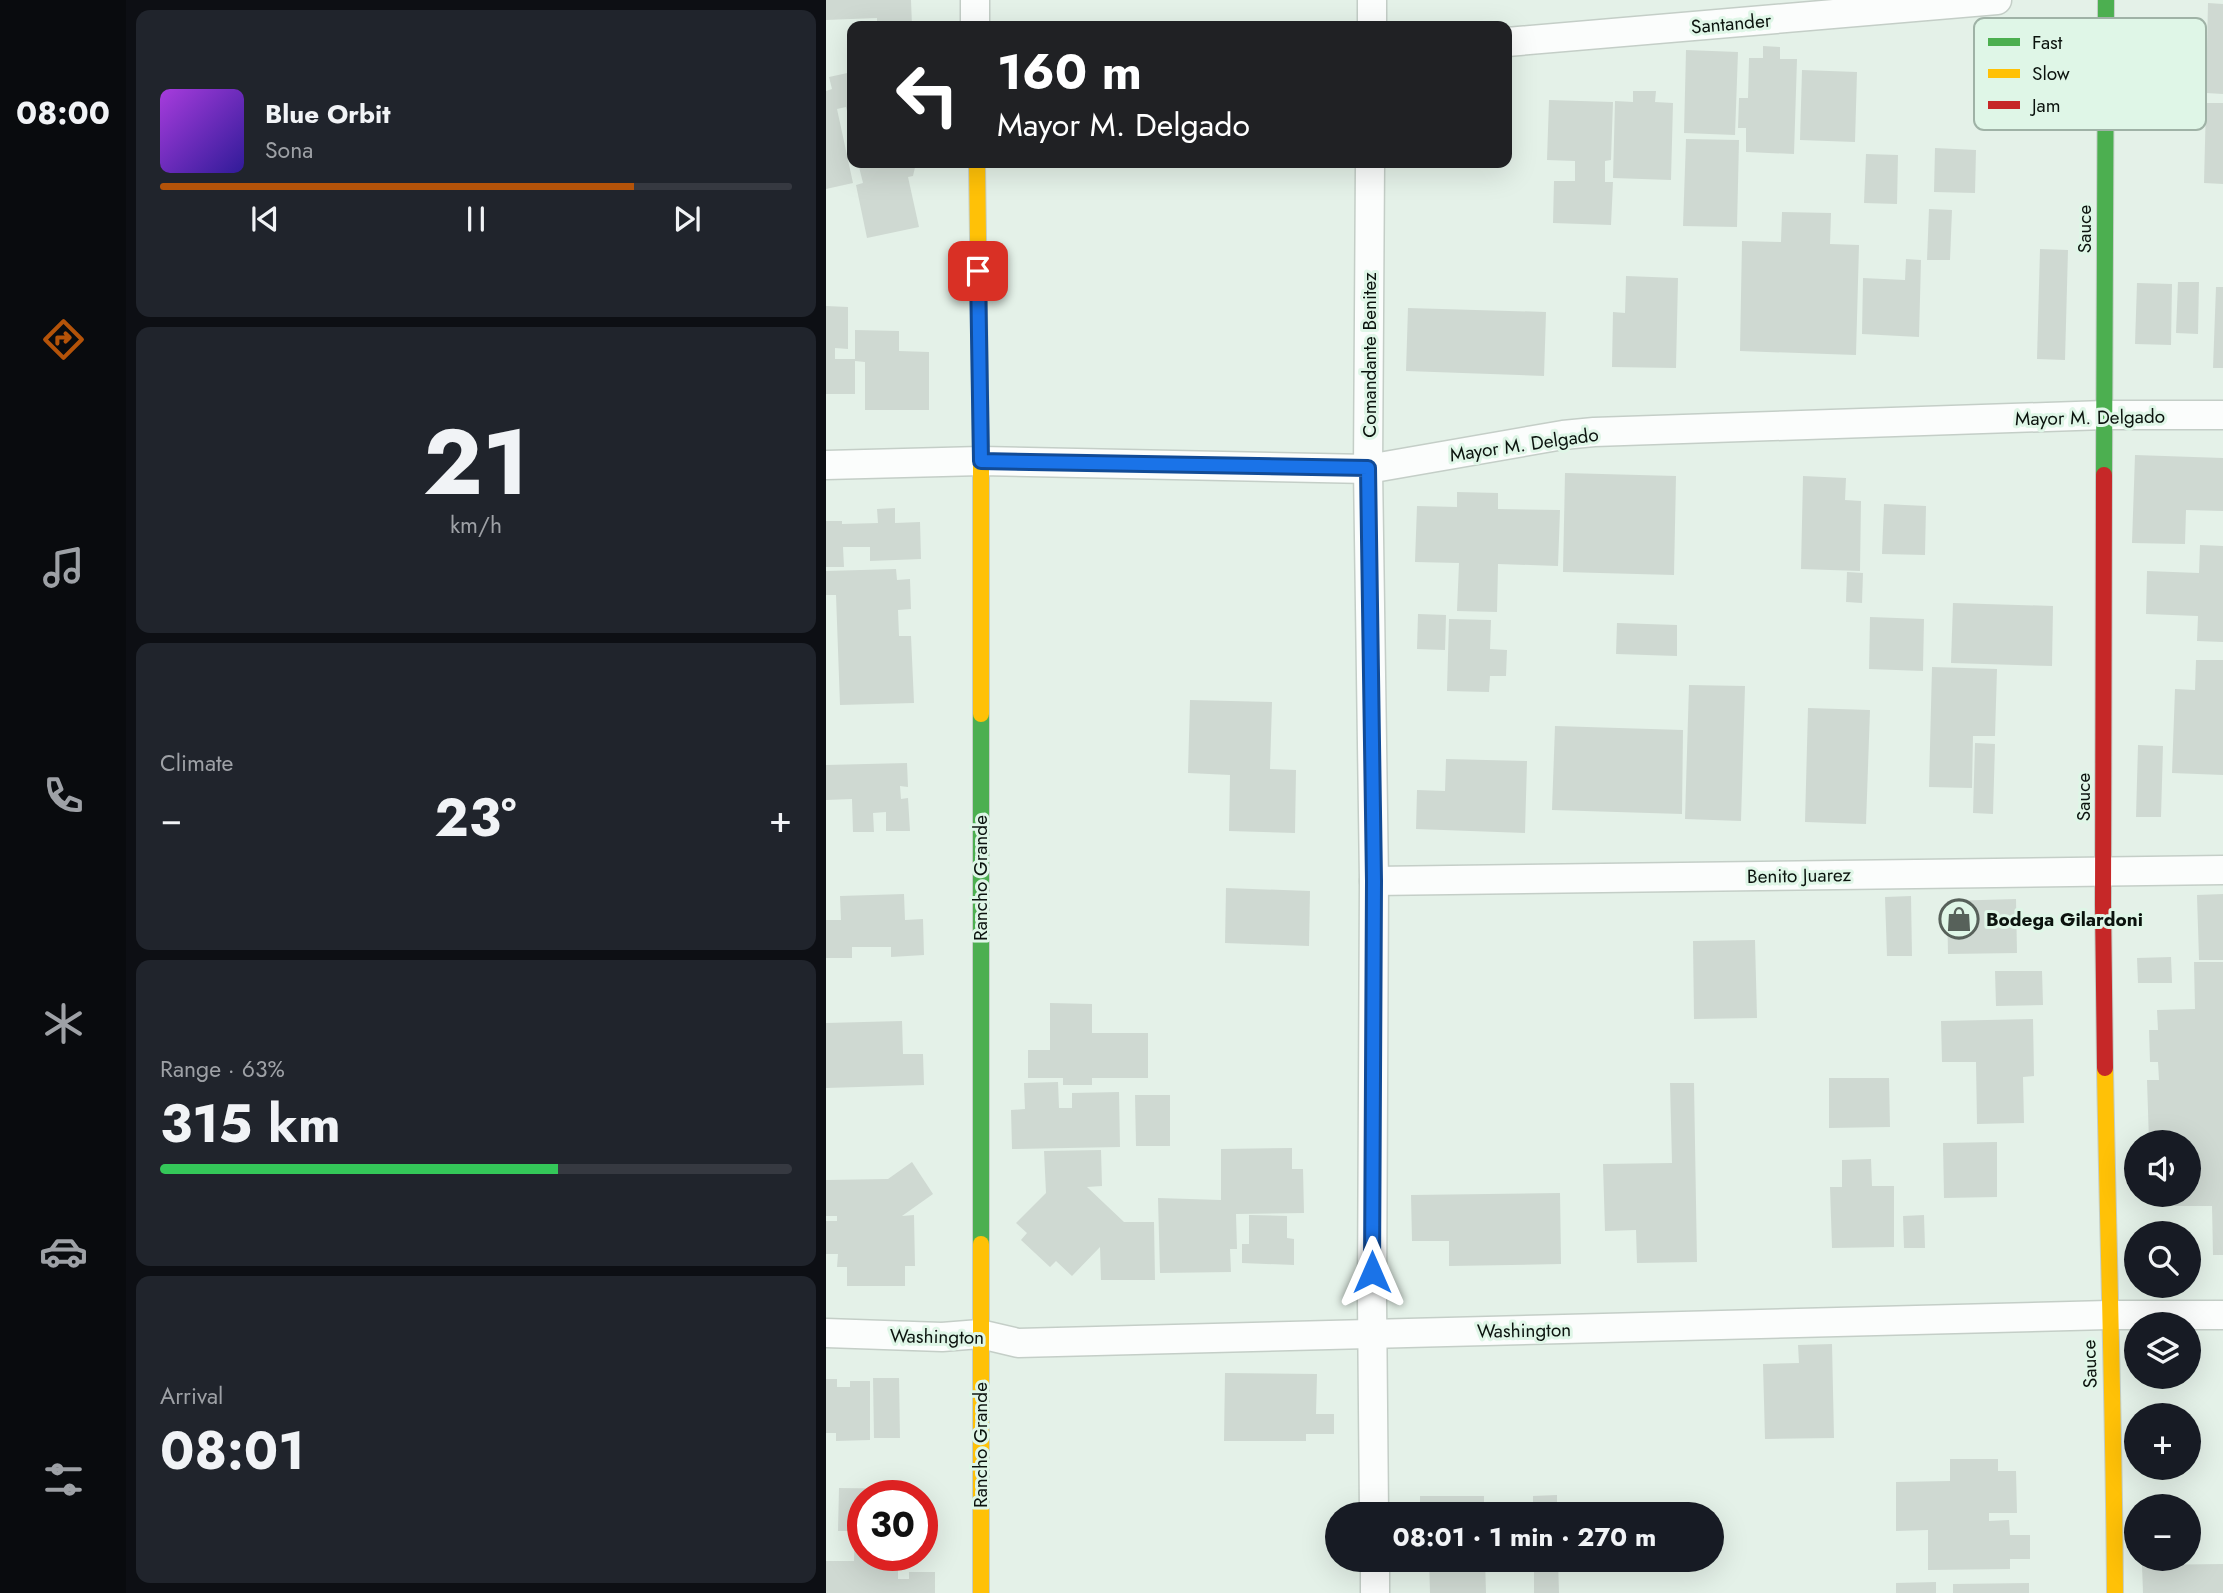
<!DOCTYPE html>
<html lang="en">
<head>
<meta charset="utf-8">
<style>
	body { margin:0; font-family:Jost,sans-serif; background:#20242c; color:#f1f3f6; height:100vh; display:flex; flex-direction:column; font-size:26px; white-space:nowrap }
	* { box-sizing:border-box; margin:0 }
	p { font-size:23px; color:#9ea1a6 }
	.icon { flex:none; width:38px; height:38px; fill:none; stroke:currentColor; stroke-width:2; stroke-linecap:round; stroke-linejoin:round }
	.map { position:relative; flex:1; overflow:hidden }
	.details { display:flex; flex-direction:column; gap:10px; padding:10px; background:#0d0f14; width:700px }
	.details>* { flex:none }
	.banner { position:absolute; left:21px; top:21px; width:665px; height:147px; border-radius:14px; box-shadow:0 7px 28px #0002; background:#202124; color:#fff; overflow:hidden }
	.tools { position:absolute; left:1298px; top:1130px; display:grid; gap:14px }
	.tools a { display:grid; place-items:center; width:77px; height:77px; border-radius:50%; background:#171b24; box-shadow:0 7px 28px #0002; font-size:35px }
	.speed { position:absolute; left:21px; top:1480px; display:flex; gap:14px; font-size:35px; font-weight:700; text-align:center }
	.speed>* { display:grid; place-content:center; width:91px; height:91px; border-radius:50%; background:#171b24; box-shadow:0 7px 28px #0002; line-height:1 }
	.speed .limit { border:10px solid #d22; background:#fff; color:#111 }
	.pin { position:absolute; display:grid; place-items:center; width:60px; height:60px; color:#fff; margin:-30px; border-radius:14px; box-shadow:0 4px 10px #0006 }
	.me { position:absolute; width:77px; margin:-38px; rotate:0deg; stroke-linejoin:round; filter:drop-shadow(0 0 5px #0008) }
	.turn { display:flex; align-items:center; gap:24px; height:147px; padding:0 35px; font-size:32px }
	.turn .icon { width:91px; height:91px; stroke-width:2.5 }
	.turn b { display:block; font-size:49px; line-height:60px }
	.big { font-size:52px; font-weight:700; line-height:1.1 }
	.details .widget { flex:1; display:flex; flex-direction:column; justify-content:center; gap:10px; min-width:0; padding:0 24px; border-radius:14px; background:#20242c }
	.details .dial { align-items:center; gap:0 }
	.dial b { font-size:91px; line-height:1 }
	.song { display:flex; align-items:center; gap:21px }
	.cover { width:84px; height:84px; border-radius:10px; background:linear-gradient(135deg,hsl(280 70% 55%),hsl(250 70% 35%)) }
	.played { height:7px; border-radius:4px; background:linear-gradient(90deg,#b45309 75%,#363941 75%) }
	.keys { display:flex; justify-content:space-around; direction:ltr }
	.heat { display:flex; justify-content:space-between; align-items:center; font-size:38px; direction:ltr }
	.charge { height:10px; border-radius:5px; background:linear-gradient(90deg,#34c759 63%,#363941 0) }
	.trip { position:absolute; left:499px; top:1502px; width:399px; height:70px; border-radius:35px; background:#171b24; box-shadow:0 7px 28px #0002; font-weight:700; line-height:70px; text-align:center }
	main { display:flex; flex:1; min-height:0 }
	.dock { display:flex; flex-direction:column; width:126px; justify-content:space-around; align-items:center; background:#090b0e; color:#9ea1a6 }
	.dock .icon { width:49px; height:49px }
	.dock .on { color:#b45309 }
	.dock b { font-size:32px; color:#f1f3f6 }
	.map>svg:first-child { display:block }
	.building { fill:#cfd9d2 }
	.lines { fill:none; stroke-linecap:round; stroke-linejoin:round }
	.street-casing { stroke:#c4cec7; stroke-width:31 }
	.fast-casing { stroke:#c4cec7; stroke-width:18 }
	.slow-casing { stroke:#c4cec7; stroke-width:18 }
	.jam-casing { stroke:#c4cec7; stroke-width:18 }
	.street { stroke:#fbfdfc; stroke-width:28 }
	.fast { stroke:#4caf50; stroke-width:16 }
	.slow { stroke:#ffc107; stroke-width:16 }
	.jam { stroke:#c62828; stroke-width:16 }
	.route-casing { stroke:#114b97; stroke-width:18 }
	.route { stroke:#1a73e8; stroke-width:12 }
	.labels { text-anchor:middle; stroke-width:6; stroke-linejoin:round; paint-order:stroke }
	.street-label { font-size:19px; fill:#0b130e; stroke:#dff6e7 }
	.poi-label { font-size:19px; font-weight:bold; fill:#0b130e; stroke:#dff6e7; text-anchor:start }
	.key { fill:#dff6e7; stroke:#9fb2a6; stroke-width:2 }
	.key-label { font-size:19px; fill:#0b130e }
</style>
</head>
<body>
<main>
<nav class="dock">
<b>08:00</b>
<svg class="icon on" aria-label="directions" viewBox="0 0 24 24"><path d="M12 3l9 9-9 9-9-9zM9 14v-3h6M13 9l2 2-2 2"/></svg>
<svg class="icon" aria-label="music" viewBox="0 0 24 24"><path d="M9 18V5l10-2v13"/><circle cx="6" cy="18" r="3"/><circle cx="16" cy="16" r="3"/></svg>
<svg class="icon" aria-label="phone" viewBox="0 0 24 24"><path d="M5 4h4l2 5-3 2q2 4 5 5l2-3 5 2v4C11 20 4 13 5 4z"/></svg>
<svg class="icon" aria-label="climate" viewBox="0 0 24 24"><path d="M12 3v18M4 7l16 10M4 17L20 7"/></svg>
<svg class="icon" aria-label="car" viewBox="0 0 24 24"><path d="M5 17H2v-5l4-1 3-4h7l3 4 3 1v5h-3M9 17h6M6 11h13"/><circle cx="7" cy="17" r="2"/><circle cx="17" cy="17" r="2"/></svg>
<svg class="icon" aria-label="filters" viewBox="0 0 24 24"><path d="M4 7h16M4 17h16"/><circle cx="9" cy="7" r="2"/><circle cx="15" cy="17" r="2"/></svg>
</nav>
<section class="details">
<div class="widget">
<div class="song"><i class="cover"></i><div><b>Blue Orbit</b><p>Sona</p></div></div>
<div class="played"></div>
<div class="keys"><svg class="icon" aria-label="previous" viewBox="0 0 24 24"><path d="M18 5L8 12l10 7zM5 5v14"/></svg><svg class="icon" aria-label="pause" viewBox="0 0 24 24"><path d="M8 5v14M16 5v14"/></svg><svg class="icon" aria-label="next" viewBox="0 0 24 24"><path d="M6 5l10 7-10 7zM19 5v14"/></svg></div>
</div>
<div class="widget dial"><b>21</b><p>km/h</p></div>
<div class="widget"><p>Climate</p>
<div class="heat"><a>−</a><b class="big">23°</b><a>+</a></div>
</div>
<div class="widget"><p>Range · 63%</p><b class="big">315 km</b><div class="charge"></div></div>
<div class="widget"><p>Arrival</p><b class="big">08:01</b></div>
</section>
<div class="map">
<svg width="1397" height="1593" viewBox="0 0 1397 1593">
	<rect width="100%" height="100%" fill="#e4f1e8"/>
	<!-- building -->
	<g class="building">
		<path d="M 0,0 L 85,0 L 86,26 L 51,26 L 51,18 L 0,20 Z"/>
		<path d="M 1382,3 L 1397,4 L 1397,94 L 1380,93 Z"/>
		<path d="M 937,46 L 954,47 L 954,59 L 971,59 L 968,154 L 920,152 L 920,128 L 912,128 L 913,98 L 922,98 L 923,58 L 937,58 Z"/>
		<path d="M 860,50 L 912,52 L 909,135 L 858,133 Z"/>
		<path d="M 976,70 L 1031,72 L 1029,142 L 974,140 Z"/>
		<path d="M 26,72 L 26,131 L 20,107 L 11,109 L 27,183 L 0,189 L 0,91 L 6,89 L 3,77 Z"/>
		<path d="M 807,91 L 830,91 L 829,102 L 847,103 L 845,180 L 787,178 L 789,101 L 807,102 Z"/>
		<path d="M 723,100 L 787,102 L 785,160 L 779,161 L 779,182 L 787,182 L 785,225 L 727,223 L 728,181 L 749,181 L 749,161 L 721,160 Z"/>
		<path d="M 1380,103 L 1397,103 L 1397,184 L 1378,183 Z"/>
		<path d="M 860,139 L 913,140 L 911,227 L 857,226 Z"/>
		<path d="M 1109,148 L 1150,150 L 1149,193 L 1108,192 Z"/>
		<path d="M 1040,154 L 1072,155 L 1071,204 L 1038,203 Z"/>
		<path d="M 32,163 L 90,163 L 87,176 L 82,177 L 93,227 L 41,238 L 30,185 L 37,183 Z"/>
		<path d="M 1103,209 L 1126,210 L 1124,260 L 1101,260 Z"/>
		<path d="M 956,212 L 1005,213 L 1004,244 L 1033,245 L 1030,355 L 914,351 L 916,241 L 955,242 Z"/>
		<path d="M 1214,249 L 1242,250 L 1239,360 L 1211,359 Z"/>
		<path d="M 1080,259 L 1095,260 L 1093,337 L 1036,334 L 1037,278 L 1079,280 Z"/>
		<path d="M 800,276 L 852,278 L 850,368 L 786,367 L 787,312 L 799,313 Z"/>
		<path d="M 1352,282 L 1373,282 L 1372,334 L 1350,333 Z"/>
		<path d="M 1311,283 L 1346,284 L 1345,345 L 1309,344 Z"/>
		<path d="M 1390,287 L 1397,287 L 1397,368 L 1387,368 Z"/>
		<path d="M 0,306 L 22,307 L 22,349 L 9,348 L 9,359 L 29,359 L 29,394 L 0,394 Z"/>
		<path d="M 582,308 L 720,312 L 718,376 L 580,371 Z"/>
		<path d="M 29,330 L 73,331 L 73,351 L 103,352 L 103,410 L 39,410 L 39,362 L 29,361 Z"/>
		<path d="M 1309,455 L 1397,458 L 1397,511 L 1360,510 L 1359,544 L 1306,543 Z"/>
		<path d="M 739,473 L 850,476 L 848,575 L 737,572 Z"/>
		<path d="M 977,476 L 1020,478 L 1019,500 L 1035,501 L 1034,571 L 975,569 Z"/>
		<path d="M 631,492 L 672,493 L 672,509 L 734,510 L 732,566 L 672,564 L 671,612 L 631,611 L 633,563 L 589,562 L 591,506 L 631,507 Z"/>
		<path d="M 1058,504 L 1100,506 L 1099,555 L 1056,554 Z"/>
		<path d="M 69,508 L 69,523 L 94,522 L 95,559 L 44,561 L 44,547 L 17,547 L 18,567 L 0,567 L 0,521 L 16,521 L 16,524 L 52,523 L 51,509 Z"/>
		<path d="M 1374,545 L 1397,546 L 1397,642 L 1371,641 L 1372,616 L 1320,614 L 1321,571 L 1373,573 Z"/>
		<path d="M 70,569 L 71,580 L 84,579 L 85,609 L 72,610 L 73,636 L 85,636 L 88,703 L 14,705 L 10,595 L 0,595 L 0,571 Z"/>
		<path d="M 1021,572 L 1037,573 L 1036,603 L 1020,602 Z"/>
		<path d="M 1127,603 L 1227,606 L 1226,666 L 1125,663 Z"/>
		<path d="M 592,614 L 620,615 L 619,650 L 591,649 Z"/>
		<path d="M 1044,617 L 1098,619 L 1097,671 L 1043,669 Z"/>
		<path d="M 623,619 L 665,620 L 664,649 L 681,650 L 680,676 L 664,676 L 663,692 L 621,691 Z"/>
		<path d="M 791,623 L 851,625 L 851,656 L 790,654 Z"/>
		<path d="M 1370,660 L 1397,660 L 1397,775 L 1346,773 L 1349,689 L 1369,690 Z"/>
		<path d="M 1106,667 L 1171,669 L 1169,736 L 1147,736 L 1146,788 L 1103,787 Z"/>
		<path d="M 863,685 L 919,686 L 915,821 L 859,819 Z"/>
		<path d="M 364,700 L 446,702 L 444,769 L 470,770 L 469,833 L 403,831 L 404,775 L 362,773 Z"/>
		<path d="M 982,708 L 1044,710 L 1040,824 L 979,822 Z"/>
		<path d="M 729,726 L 857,730 L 856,814 L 726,810 Z"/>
		<path d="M 1149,743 L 1169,744 L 1167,814 L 1147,813 Z"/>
		<path d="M 1312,745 L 1337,746 L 1335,817 L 1310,817 Z"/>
		<path d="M 620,759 L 701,761 L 699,833 L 590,829 L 591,790 L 619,791 Z"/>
		<path d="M 81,763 L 82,787 L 74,786 L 75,799 L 82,798 L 84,831 L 60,831 L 60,812 L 47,813 L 48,832 L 27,832 L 26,799 L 0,800 L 0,765 Z"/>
		<path d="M 400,888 L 484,891 L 483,946 L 399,943 Z"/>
		<path d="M 78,894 L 79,920 L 97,919 L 98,955 L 65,957 L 65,947 L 26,947 L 26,958 L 0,958 L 0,920 L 15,920 L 14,896 Z"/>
		<path d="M 1397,894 L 1397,960 L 1373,960 L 1371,895 Z"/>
		<path d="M 1085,896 L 1086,956 L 1061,956 L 1059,897 Z"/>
		<path d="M 1190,899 L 1191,953 L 1122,954 L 1121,901 Z"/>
		<path d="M 929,940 L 931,1018 L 868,1019 L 867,941 Z"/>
		<path d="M 1345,957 L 1346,983 L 1312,983 L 1311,958 Z"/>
		<path d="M 1368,962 L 1397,962 L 1397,1255 L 1387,1255 L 1386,1206 L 1345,1206 L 1345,1195 L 1363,1195 L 1363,1143 L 1323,1142 L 1321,1080 L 1333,1080 L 1332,1062 L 1324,1062 L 1323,1030 L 1332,1030 L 1331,1010 L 1369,1009 Z"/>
		<path d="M 1169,971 L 1216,971 L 1217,1005 L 1170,1006 Z"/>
		<path d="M 224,1003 L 266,1004 L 266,1033 L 322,1033 L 322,1078 L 266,1078 L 266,1085 L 237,1085 L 237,1078 L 202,1078 L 202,1050 L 224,1050 Z"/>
		<path d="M 1207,1019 L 1208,1076 L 1197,1077 L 1198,1123 L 1151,1124 L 1150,1062 L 1116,1062 L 1115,1021 Z"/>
		<path d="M 76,1021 L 77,1054 L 97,1054 L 98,1085 L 0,1088 L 0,1023 Z"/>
		<path d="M 1003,1078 L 1063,1078 L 1064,1127 L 1003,1128 Z"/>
		<path d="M 232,1082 L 233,1108 L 246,1108 L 246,1093 L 293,1092 L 294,1147 L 186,1149 L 185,1110 L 199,1109 L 198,1083 Z"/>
		<path d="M 844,1083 L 868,1083 L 871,1262 L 811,1263 L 810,1230 L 779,1231 L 777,1164 L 846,1163 Z"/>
		<path d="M 309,1095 L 344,1095 L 344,1146 L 310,1146 Z"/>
		<path d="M 1171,1142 L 1171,1197 L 1118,1198 L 1117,1143 Z"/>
		<path d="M 466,1148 L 466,1169 L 477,1169 L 478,1213 L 410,1214 L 411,1249 L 404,1249 L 405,1272 L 334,1273 L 332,1198 L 395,1200 L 395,1149 Z"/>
		<path d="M 275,1150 L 276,1186 L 261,1187 L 298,1222 L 328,1222 L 329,1280 L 275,1280 L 274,1247 L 246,1276 L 230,1261 L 224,1267 L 195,1240 L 201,1233 L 190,1223 L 220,1193 L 218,1151 Z"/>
		<path d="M 1045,1159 L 1046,1186 L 1068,1186 L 1068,1247 L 1006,1248 L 1004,1187 L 1016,1187 L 1016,1160 Z"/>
		<path d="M 86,1162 L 107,1194 L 76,1216 L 88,1215 L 89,1266 L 79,1266 L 79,1286 L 21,1286 L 21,1267 L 11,1267 L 12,1254 L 0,1254 L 0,1221 L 11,1221 L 11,1216 L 0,1216 L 0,1180 L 62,1179 Z"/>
		<path d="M 734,1193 L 735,1264 L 623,1266 L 623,1241 L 586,1241 L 585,1195 Z"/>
		<path d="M 423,1215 L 461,1216 L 461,1238 L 468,1239 L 468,1265 L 416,1263 L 416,1244 L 423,1244 Z"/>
		<path d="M 1098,1215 L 1099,1248 L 1078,1248 L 1077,1216 Z"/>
		<path d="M 1006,1344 L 1008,1438 L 939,1439 L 937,1364 L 973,1363 L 972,1345 Z"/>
		<path d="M 399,1373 L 491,1374 L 490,1414 L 508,1414 L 508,1434 L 480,1434 L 480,1441 L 398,1441 Z"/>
		<path d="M 47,1378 L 73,1378 L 74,1438 L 48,1438 Z"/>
		<path d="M 0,1379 L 11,1379 L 11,1387 L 24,1387 L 24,1381 L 44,1381 L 44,1440 L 10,1441 L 10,1433 L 0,1433 Z"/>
		<path d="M 1124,1459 L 1172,1459 L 1172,1471 L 1190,1471 L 1191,1513 L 1163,1513 L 1163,1521 L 1183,1520 L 1184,1535 L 1204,1535 L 1204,1559 L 1184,1559 L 1184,1569 L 1102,1570 L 1102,1530 L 1070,1531 L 1070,1482 L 1124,1481 Z"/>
		<path d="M 13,1488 L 92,1489 L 92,1496 L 37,1496 L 37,1556 L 79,1556 L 79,1570 L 72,1570 L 72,1579 L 83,1579 L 83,1572 L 109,1572 L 109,1593 L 0,1593 L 0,1561 L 28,1561 L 29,1531 L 12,1531 Z"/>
		<path d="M 731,1495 L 731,1514 L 707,1514 L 707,1496 Z"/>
		<rect x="594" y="1496" width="64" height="18"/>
		<path d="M 603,1559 L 659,1559 L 660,1593 L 604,1593 Z"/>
		<path d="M 708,1559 L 732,1559 L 733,1593 L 708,1593 Z"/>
		<path d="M 1397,1564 L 1397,1593 L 1317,1593 L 1316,1565 Z"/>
		<path d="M 1110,1582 L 1110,1593 L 1070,1593 L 1070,1583 Z"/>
		<path d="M 1203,1583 L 1203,1593 L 1127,1593 L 1127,1584 Z"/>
	</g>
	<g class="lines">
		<!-- street casing -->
		<g class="street-casing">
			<g id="street">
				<path d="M 149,0 L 149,26"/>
				<path d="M 546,26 L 546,0"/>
				<path d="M 681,42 L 1171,0"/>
				<path d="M 544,163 L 542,469 L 548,881 L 546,1300 L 548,1514"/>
				<path d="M 0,465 L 155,461 L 542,469 L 737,435 L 768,432 L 1279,415 L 1397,415"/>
				<path d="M 548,881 L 1397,870"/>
				<path d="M 0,1333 L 116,1337 L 154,1334 L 192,1343 L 1282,1315 L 1397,1315"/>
				<path d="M 549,1559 L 549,1593"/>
			</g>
		</g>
		<!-- fast casing -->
		<g class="fast-casing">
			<g id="fast">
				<path d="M 1278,475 L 1280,0"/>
				<path d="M 155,714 L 155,1244"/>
			</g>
		</g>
		<!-- slow casing -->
		<g class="slow-casing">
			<g id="slow">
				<path d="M 151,163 L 155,461 L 155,714"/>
				<path d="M 1279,1068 C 1282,1243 1288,1418 1289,1593"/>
				<path d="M 155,1244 L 155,1593"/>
			</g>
		</g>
		<!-- jam casing -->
		<g class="jam-casing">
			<path id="jam" d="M 1278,475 L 1277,905 L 1279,1068"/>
		</g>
		<!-- street -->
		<use href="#street" class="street"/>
		<!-- fast -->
		<use href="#fast" class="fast"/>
		<!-- slow -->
		<use href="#slow" class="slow"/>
		<!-- jam -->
		<use href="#jam" class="jam"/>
	</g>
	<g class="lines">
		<!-- route casing -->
		<g class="route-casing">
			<path id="route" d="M 152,271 L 155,461 L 542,468 L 548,881 L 546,1272"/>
		</g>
		<!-- route -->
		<use href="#route" class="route"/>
	</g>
	<!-- icons -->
	<defs>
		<g id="shop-ring" transform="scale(2.0125)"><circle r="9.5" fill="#dff6e7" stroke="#57615a" stroke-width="1.5"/><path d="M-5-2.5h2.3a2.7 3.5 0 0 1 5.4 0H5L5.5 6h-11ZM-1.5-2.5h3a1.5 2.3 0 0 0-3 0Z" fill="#57615a"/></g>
	</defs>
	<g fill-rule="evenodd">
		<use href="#shop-ring" x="1133" y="919"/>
	</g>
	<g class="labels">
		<!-- street labels -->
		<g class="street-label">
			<text transform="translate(905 23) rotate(-5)" y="7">Santander</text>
			<text transform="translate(1258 229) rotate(-90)" y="7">Sauce</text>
			<text transform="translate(543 355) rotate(-90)" y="7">Comandante Benitez</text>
			<text transform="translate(1264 417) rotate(-1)" y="7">Mayor M. Delgado</text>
			<text transform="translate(698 444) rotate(-8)" y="7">Mayor M. Delgado</text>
			<text transform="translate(1257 797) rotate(-90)" y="7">Sauce</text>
			<text transform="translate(973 875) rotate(-1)" y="7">Benito Juarez</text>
			<text transform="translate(154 878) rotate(-90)" y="7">Rancho Grande</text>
			<text transform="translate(698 1330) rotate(-1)" y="7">Washington</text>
			<text transform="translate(111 1336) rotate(1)" y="7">Washington</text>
			<text transform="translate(1263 1364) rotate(-92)" y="7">Sauce</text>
			<text transform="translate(154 1445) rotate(-90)" y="7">Rancho Grande</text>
		</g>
		<!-- poi labels -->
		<g class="poi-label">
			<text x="1160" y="926">Bodega Gilardoni</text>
		</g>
	</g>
	<!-- legend -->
	<rect x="1148" y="18" width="232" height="112" rx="10" class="key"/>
	<rect x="1162" y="38" width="32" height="8" fill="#4caf50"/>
	<rect x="1162" y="69" width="32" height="9" fill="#ffc107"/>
	<rect x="1162" y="101" width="32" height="8" fill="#c62828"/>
	<g class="key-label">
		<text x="1206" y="49">Fast</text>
		<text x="1206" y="80">Slow</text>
		<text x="1206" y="112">Jam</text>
	</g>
</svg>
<div class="tools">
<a><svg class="icon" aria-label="sound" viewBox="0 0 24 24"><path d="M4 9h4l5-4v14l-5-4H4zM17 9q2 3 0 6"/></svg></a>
<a><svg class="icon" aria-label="search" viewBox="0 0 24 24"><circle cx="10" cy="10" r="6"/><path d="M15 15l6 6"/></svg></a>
<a><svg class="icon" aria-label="layers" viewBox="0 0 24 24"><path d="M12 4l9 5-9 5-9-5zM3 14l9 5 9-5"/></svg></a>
<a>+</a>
<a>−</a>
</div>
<div class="speed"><div class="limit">30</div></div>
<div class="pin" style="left:152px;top:271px;background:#d93025"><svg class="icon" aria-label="arrive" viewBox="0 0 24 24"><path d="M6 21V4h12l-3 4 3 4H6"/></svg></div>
<svg class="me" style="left:546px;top:1272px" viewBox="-20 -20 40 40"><path d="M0-17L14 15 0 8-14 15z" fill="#1a73e8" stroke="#fff" stroke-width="4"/></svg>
<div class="trip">08:01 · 1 min · 270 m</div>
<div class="banner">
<div class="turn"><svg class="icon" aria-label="left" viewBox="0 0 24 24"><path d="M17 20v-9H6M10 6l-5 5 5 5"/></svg><div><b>160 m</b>Mayor M. Delgado</div></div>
</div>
</div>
</main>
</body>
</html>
